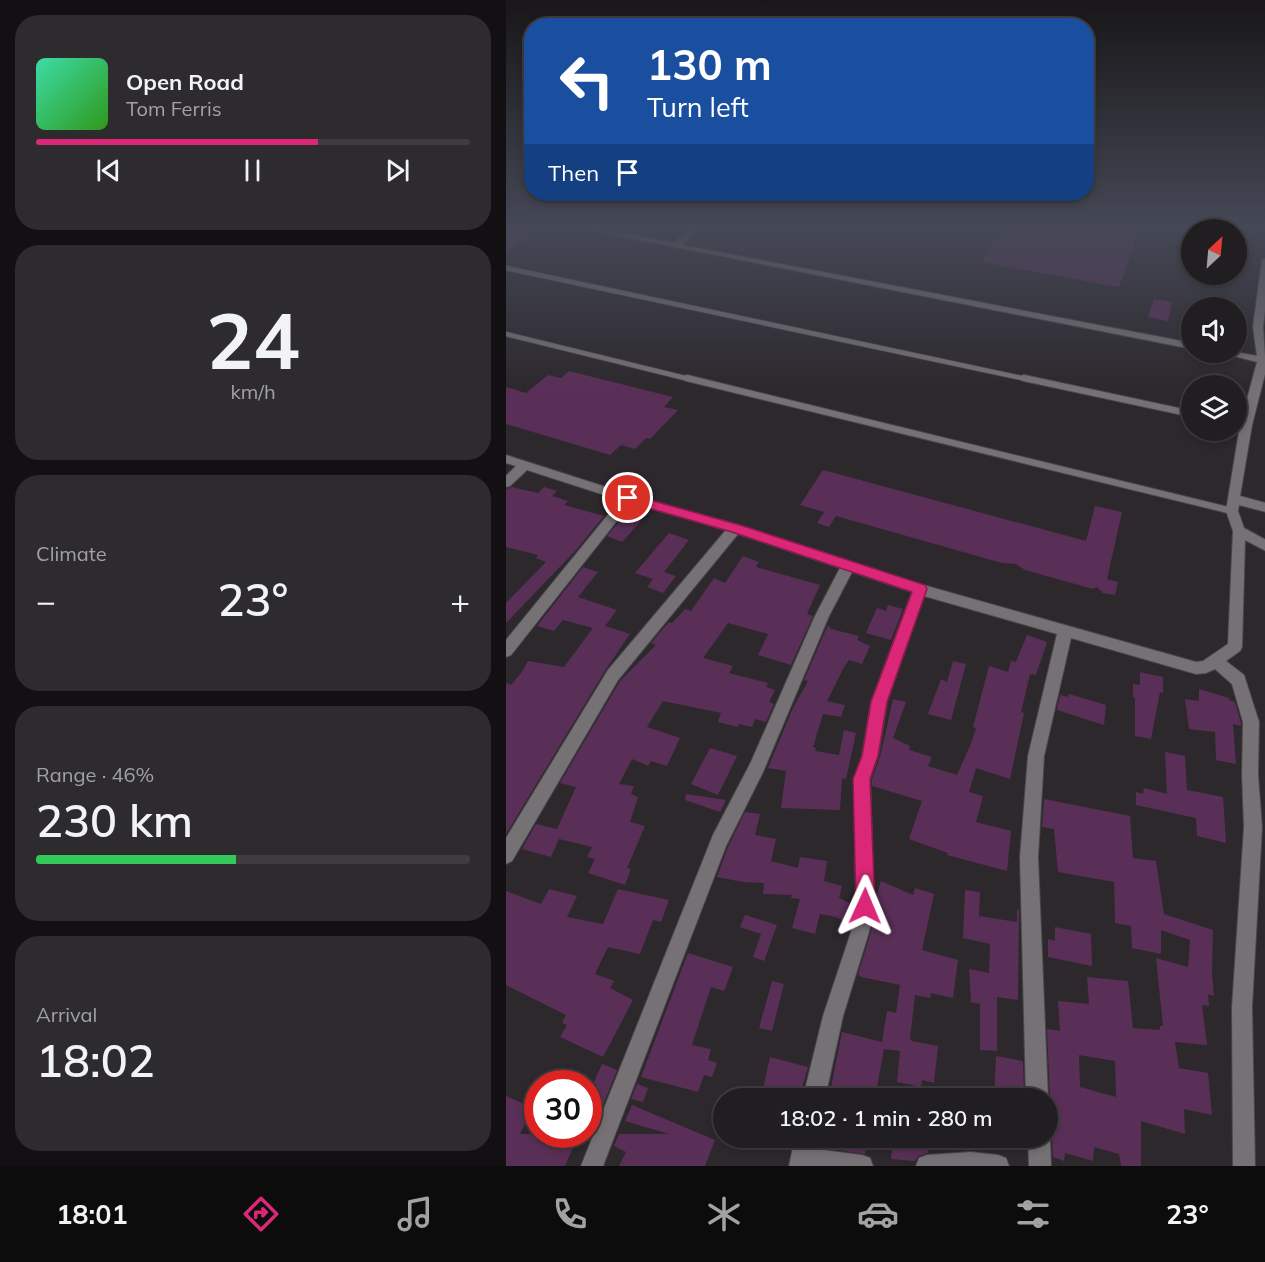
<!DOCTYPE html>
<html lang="en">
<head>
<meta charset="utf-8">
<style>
	body { margin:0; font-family:Mulish,sans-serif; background:#2d2b2e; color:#f1f3f6; height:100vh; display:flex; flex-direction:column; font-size:22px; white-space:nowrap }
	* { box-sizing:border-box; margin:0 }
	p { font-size:20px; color:#a2a2a5 }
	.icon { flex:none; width:33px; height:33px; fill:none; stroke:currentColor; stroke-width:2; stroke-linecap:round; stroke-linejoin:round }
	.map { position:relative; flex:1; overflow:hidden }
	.sheet { display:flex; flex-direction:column; gap:15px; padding:15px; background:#121012; width:506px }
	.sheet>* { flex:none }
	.banner { position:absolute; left:18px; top:18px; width:570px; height:183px; border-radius:24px; box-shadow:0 3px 9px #0003,0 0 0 2px #3e3c3f; background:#1a4fa0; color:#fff; overflow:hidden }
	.needle { width:39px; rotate:26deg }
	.fabs { position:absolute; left:675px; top:219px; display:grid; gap:12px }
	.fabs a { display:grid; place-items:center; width:66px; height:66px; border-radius:50%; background:#211e21; box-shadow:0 3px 9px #0003,0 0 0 2px #3e3c3f; font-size:30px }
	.speed { position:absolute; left:18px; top:1070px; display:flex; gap:12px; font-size:30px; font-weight:700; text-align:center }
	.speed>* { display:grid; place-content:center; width:78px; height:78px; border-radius:50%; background:#211e21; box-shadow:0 3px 9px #0003,0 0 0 2px #3e3c3f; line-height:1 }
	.speed .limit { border:9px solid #d22; background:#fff; color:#111 }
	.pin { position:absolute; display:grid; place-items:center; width:51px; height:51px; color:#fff; margin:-26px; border:3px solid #fff; border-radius:50%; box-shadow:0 2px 6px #0007 }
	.me { position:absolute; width:66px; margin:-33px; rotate:1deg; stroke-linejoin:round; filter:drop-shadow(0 0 4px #0008) }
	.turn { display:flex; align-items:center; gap:21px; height:126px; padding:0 24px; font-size:27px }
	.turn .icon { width:78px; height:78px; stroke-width:2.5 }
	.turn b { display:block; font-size:42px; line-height:51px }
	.then { display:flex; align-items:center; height:57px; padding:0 24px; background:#0003; gap:12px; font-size:22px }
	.big { font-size:45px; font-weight:600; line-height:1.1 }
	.sheet .widget { flex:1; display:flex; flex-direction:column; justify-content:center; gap:9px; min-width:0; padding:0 21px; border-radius:24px; background:#2d2b2e }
	.sheet .dial { align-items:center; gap:0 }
	.dial b { font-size:78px; line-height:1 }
	.song { display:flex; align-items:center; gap:18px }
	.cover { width:72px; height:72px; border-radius:9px; background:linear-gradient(135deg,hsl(160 70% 55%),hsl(110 70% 35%)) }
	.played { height:6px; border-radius:3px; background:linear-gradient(90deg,#db2777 65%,#3e3c3f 65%) }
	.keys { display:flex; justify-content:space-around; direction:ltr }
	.heat { display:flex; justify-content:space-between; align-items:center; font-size:33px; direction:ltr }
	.charge { height:9px; border-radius:4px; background:linear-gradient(90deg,#34c759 46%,#3e3c3f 0) }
	.trip { position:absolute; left:207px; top:1088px; width:345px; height:60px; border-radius:30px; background:#211e21; box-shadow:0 3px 9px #0003,0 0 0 2px #3e3c3f; font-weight:600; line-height:60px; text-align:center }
	.dock { display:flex; height:96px; justify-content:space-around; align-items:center; background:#0d0c0d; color:#a2a2a5 }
	.dock .icon { width:42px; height:42px }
	.dock .on { color:#db2777 }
	.dock b { font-size:27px; color:#f1f3f6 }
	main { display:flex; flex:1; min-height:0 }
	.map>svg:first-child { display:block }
	.building { fill:#5a2f57; fill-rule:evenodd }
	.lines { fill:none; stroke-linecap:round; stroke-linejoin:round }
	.service-far1-casing { stroke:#494749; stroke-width:6 }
	.service-casing { stroke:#494749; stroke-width:8 }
	.minor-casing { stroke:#494749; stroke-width:2 }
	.service-far1 { stroke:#767175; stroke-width:4.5 }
	.service { stroke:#767175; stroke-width:6 }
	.minor { fill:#767175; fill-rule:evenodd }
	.route { fill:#db2777; stroke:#8e194d; stroke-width:1.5 }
</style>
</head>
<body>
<main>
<section class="sheet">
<div class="widget">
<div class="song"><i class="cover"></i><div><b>Open Road</b><p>Tom Ferris</p></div></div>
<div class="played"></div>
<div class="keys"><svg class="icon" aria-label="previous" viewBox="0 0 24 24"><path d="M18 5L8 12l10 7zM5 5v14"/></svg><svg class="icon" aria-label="pause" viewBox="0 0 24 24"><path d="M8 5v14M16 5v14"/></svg><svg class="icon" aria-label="next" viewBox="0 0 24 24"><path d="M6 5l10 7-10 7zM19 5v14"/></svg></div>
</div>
<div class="widget dial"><b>24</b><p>km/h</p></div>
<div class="widget"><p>Climate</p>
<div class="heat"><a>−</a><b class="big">23°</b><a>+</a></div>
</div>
<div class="widget"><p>Range · 46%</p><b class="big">230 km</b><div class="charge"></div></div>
<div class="widget"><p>Arrival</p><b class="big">18:02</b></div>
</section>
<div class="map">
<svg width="760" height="1166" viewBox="0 0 760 1166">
	<rect width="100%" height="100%" fill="#2c282c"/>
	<!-- building -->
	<g class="building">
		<path d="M 497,227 L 606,227 L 605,230 L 632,234 L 613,287 L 476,262 Z"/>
		<path d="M 0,228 L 28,233 L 0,252 Z"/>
		<path d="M 648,299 L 666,302 L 662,321 L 642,317 Z"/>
		<path d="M 63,371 L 167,397 L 158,407 L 172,410 L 144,439 L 140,438 L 129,449 L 115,445 L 104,455 L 0,424 L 0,387 L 20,393 L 42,375 L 55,378 Z"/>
		<path d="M 317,470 L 580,541 L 589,506 L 616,512 L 601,579 L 612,582 L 609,595 L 597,593 L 591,587 L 587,589 L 519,570 L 510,564 L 496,563 L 330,516 L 323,527 L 311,523 L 318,512 L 294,505 Z"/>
		<path d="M 6,487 L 32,493 L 38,487 L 51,491 L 46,496 L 62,501 L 58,505 L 98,516 L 70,550 L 0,623 L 0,603 L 40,562 L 30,558 L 32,555 L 0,547 L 0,489 Z"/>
		<path d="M 119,515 L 135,521 L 116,542 L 101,536 Z"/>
		<path d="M 163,533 L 183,540 L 158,572 L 170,576 L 157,593 L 141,587 L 147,579 L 129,573 Z"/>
		<path d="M 237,556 L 253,562 L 250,567 L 314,585 L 301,614 L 307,616 L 285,665 L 252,655 L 262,634 L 222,623 L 197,658 L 227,666 L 223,673 L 262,683 L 260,687 L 269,690 L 263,702 L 268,704 L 260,722 L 249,719 L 246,727 L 233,724 L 232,727 L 212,722 L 215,713 L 157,701 L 141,727 L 174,738 L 161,766 L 145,761 L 142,766 L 126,759 L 113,784 L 128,786 L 125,794 L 132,797 L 124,822 L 139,826 L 121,868 L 125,869 L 119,885 L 82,873 L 89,859 L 81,857 L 86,847 L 53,839 L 45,857 L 16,849 L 30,824 L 51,829 L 70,787 L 54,783 L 114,681 L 150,645 L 145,643 L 163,622 L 166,623 L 179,609 L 185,611 L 208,578 L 219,583 Z"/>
		<path d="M 77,567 L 92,572 L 72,597 L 111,610 L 99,626 L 124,634 L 100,669 L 0,834 L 0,683 L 5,685 L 16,672 L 22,661 L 58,667 L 87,628 L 57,620 L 48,631 L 31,626 Z"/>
		<path d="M 382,605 L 397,609 L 385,640 L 360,633 L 371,608 L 380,611 Z"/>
		<path d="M 322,625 L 325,629 L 353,636 L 351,640 L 364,646 L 356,664 L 343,660 L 338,667 L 321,701 L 339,705 L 335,717 L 317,714 L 307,747 L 310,748 L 309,751 L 333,755 L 338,730 L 350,733 L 340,779 L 336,778 L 334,810 L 275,808 L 280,771 L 262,768 L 286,710 L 302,681 L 298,680 Z"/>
		<path d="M 521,635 L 541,642 L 530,675 L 524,674 L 515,712 L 518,713 L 504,779 L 470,768 L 463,792 L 477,796 L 470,822 L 505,831 L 501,871 L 441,855 L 442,853 L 403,839 L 416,801 L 366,786 L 366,779 L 374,757 L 387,699 L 400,702 L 387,738 L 404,746 L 403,750 L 426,757 L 422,766 L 451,775 L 466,741 L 470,728 L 467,727 L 483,666 L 502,672 L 505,661 L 510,662 Z"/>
		<path d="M 447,661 L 460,664 L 445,720 L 422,714 L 435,679 L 441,682 Z"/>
		<path d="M 634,672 L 657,677 L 657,693 L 654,692 L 645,739 L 629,736 L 629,698 L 627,697 L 627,684 L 634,685 Z"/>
		<path d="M 693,689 L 723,698 L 723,700 L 729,702 L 735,723 L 735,726 L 727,724 L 730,764 L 710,760 L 709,732 L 683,729 L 679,699 L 693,701 Z"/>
		<path d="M 563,694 L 600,705 L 598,725 L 551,710 L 554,695 L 562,697 Z"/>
		<path d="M 204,748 L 231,756 L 212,795 L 185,784 Z"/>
		<path d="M 659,752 L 679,756 L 681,790 L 717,797 L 720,843 L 691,836 L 690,818 L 630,805 L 630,792 L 637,794 L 638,788 L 661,794 Z"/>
		<path d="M 180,794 L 220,800 L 214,812 L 179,800 Z"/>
		<path d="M 538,799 L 624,816 L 627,858 L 650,861 L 658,914 L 707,930 L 706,973 L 708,996 L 702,994 L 703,1006 L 696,1005 L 701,1045 L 669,1042 L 673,1068 L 702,1073 L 706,1115 L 678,1109 L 679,1134 L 635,1121 L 635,1166 L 615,1166 L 613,1154 L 588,1147 L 587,1161 L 559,1153 L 558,1161 L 547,1157 L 546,1136 L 542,1129 L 542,1100 L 544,1098 L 541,1029 L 554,1031 L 552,1001 L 583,1004 L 581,977 L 622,981 L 627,1028 L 654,1030 L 654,1026 L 657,1026 L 650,958 L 682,967 L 684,940 L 655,930 L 655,954 L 626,948 L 625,926 L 609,923 L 608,882 L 552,872 L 548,829 L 536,827 ZM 573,1055 L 609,1061 L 610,1097 L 574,1087 Z"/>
		<path d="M 239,812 L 254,814 L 249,835 L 270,839 L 265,861 L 292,868 L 294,857 L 321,861 L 318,881 L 336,886 L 333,898 L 348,905 L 344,925 L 330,917 L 314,914 L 309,934 L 286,928 L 294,899 L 285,898 L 286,895 L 257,894 L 258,883 L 237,882 L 211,877 L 222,847 Z"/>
		<path d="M 375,881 L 407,895 L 409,888 L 428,894 L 416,950 L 452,960 L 447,998 L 425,993 L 424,998 L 409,995 L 404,1039 L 406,1041 L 432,1046 L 428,1083 L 416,1080 L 415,1087 L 391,1082 L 394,1051 L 378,1049 L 369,1098 L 323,1098 L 336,1032 L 376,1042 L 381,1011 L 390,1013 L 394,985 L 355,977 L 352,974 L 365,932 L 370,897 Z"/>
		<path d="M 43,889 L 71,896 L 61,917 L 97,924 L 112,889 L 163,900 L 155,922 L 147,920 L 134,954 L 102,947 L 89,974 L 108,981 L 104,988 L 127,1000 L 97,1057 L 54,1037 L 61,1025 L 56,1023 L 60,1015 L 0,985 L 0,891 L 35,904 Z"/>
		<path d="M 459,890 L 474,892 L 473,916 L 511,922 L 511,910 L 513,910 L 512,1000 L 491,997 L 491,1051 L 474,1050 L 474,1004 L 465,1002 L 463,969 L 483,973 L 484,944 L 457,938 Z"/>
		<path d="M 239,915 L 271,925 L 258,961 L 247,957 L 255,934 L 234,927 Z"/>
		<path d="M 549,927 L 585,934 L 586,966 L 542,957 L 542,939 L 549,941 Z"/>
		<path d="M 182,953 L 227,967 L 218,991 L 205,987 L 186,1045 L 205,1049 L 202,1060 L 211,1063 L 206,1077 L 198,1075 L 192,1092 L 135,1077 Z"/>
		<path d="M 266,981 L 278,984 L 266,1031 L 253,1028 Z"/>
		<path d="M 490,1056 L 517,1061 L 518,1098 L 488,1098 Z"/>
		<path d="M 264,1057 L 302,1067 L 293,1098 L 255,1098 Z"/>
		<path d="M 96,1064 L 111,1070 L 94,1113 L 82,1110 L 82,1103 L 87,1092 L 84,1091 Z"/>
		<path d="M 131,1084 L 142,1088 L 137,1102 L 125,1099 Z"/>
		<path d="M 0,1096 L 27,1108 L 14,1134 L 73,1134 L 59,1166 L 0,1166 Z"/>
		<path d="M 126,1105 L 209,1140 L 199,1166 L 113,1166 L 120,1152 L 108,1146 L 113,1134 L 163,1134 L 119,1121 Z"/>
		<path d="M 313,1137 L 362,1137 L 359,1154 L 312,1147 Z"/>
		<path d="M 387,1137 L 401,1137 L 401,1143 L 422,1145 L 422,1153 L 412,1156 L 409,1161 L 385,1159 Z"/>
		<path d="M 497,1137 L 520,1137 L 520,1148 L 497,1144 Z"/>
	</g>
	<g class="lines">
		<!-- service-far1 casing -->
		<g class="service-far1-casing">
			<g id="service-far1">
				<path d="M 0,268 L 525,380"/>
				<path d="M 0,334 L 187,380"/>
			</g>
		</g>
		<!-- service casing -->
		<g class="service-casing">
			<g id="service">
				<path d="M 181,378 L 726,511"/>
				<path d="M 518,378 L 686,414"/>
			</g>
		</g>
		<!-- minor casing -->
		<g class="minor-casing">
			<g id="minor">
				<path d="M 68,227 L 86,227 L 168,243 L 186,227 L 195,227 L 176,245 L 686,343 L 686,349 Z"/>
				<path d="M 760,258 L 760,302 L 757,327 L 760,370 L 746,425 L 734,496 L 760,503 L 760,512 L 733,505 L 732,511 L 738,528 L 760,540 L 760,551 L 739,540 L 736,647 L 734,651 L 720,661 L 738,675 L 753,722 L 752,775 L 756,827 L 746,1007 L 749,1166 L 727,1166 L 726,1007 L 738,827 L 736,775 L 737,722 L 726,684 L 709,669 L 700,673 L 690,674 L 565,638 L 538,756 L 532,857 L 542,1098 L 520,1098 L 514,857 L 522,756 L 551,634 L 418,596 L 381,702 L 372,756 L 364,779 L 368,906 L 363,932 L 337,1016 L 319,1098 L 297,1098 L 317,1016 L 345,932 L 350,906 L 348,779 L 356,756 L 365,702 L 406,592 L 346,572 L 323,616 L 257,772 L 220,846 L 97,1166 L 75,1166 L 207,835 L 245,762 L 309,616 L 334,568 L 232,534 L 112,680 L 6,861 L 0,864 L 0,838 L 102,670 L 220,530 L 125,503 L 5,655 L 0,657 L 0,640 L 114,500 L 21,470 L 4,486 L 0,487 L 0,476 L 10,466 L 0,463 L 0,455 L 125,495 L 233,525 L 414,584 L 690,662 L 697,661 L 722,644 L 727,531 L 720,511 L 734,425 L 751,362 L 712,352 L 730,352 L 751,356 L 747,327 L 756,260 Z"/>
				<path d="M 542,1131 L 544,1137 L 545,1166 L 523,1166 L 522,1137 L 542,1137 Z"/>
				<path d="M 289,1137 L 311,1137 L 309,1149 L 356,1155 L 364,1158 L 367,1166 L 283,1166 Z"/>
				<path d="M 465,1152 L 492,1155 L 500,1158 L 503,1166 L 410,1166 L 413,1158 L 421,1155 Z"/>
			</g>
		</g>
		<!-- service-far1 -->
		<use href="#service-far1" class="service-far1"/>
		<!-- service -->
		<use href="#service" class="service"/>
		<!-- minor -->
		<use href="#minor" class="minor"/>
	</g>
	<!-- sky -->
	<linearGradient id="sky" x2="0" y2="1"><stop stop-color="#181618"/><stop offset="0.58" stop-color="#454856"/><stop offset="1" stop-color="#454856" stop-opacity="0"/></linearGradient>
	<rect width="760" height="391" fill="url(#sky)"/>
	<!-- route -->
	<path class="route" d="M 122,494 L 234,525 L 419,585 L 421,589 L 381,702 L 372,756 L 364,779 L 369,906 L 366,913 L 359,916 L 353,913 L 350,906 L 347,779 L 356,756 L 365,702 L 406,592 L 226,532 L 118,501 L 116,498 L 118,495 Z"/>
</svg>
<div class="fabs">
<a><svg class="needle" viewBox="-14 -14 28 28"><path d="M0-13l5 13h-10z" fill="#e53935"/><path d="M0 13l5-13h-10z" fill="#a2a2a5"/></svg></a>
<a><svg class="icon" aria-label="sound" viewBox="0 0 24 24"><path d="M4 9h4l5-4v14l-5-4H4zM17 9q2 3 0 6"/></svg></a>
<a><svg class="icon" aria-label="layers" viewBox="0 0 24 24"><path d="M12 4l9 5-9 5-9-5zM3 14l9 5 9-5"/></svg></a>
</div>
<div class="speed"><div class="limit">30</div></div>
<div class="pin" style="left:122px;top:498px;background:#d93025"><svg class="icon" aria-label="arrive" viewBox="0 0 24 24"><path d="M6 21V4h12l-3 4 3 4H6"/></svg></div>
<svg class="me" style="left:359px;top:906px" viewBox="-20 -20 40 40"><path d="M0-17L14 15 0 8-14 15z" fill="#db2777" stroke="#fff" stroke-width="4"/></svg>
<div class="trip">18:02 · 1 min · 280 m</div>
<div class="banner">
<div class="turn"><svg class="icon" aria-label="left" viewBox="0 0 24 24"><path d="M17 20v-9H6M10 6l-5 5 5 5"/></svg><div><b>130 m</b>Turn left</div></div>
<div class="then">Then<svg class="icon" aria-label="arrive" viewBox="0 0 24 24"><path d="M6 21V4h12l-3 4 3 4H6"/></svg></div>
</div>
</div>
</main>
<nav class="dock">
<b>18:01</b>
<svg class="icon on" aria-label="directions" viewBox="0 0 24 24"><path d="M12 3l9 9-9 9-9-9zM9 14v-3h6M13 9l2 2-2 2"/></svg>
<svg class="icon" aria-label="music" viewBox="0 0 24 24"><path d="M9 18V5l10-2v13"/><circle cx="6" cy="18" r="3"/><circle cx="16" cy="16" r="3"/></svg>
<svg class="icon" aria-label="phone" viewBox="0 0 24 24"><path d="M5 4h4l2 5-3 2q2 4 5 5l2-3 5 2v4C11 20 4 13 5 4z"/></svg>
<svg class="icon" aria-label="climate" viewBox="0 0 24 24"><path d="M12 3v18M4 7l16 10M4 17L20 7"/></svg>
<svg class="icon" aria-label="car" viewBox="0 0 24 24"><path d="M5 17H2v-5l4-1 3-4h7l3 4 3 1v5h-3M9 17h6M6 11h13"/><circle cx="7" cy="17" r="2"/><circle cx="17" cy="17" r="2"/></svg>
<svg class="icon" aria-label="filters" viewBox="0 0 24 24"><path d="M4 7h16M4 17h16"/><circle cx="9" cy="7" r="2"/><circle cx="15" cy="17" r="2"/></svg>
<b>23°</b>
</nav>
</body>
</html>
